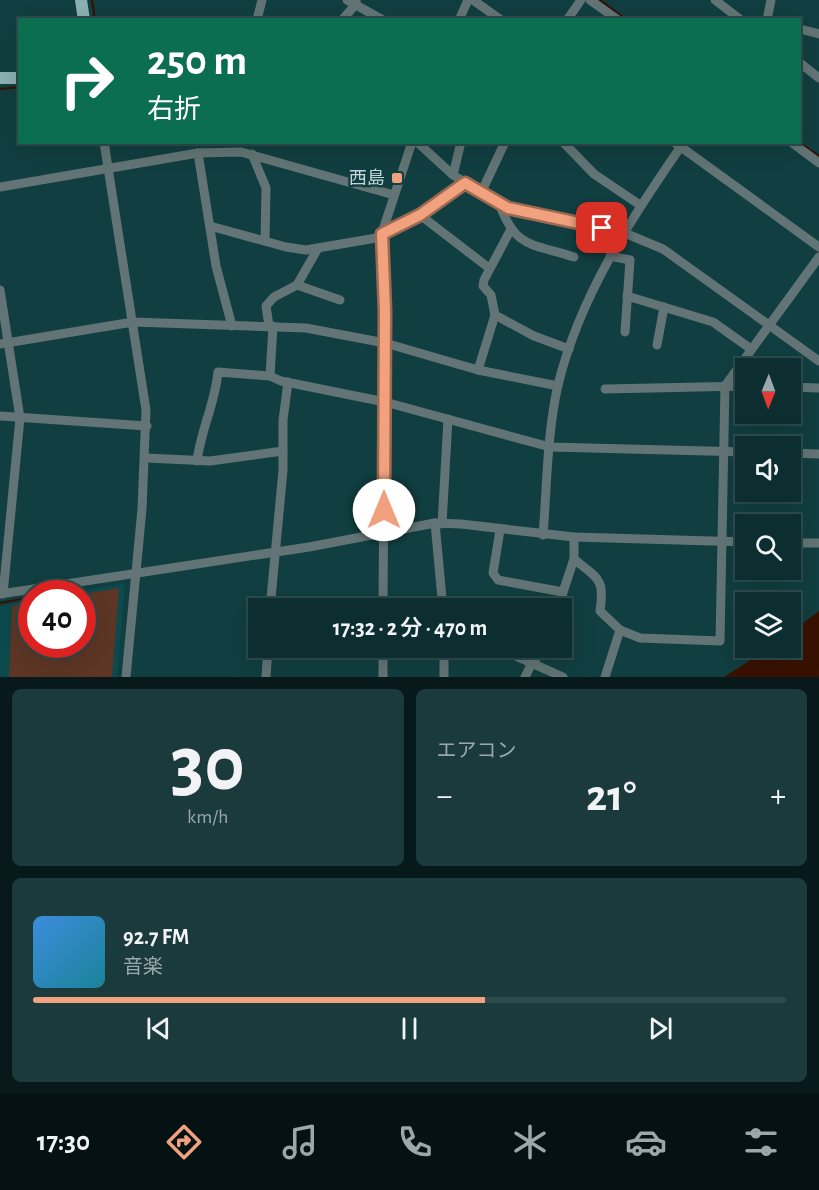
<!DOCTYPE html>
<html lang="ja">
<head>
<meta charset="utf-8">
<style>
	body { margin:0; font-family:"Alegreya Sans","Noto Sans JP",sans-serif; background:#1b3a3c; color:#f1f3f6; height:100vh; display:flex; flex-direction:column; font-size:22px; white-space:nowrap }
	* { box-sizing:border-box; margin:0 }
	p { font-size:20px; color:#9aa8ab }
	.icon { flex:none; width:33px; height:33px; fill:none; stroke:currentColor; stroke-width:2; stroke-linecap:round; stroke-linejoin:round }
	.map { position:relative; height:677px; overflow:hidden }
	.drawer { display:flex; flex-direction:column; gap:12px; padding:12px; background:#07191a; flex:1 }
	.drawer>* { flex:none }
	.hud { position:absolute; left:18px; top:18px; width:783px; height:126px; border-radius:0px; box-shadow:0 6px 24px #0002,0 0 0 2px #2d4a4c; background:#0b6e4f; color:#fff; overflow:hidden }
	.needle { width:39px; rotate:181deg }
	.controls { position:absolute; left:735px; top:358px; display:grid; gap:12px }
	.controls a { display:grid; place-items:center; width:66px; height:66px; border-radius:0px; background:#0d2e30; box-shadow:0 6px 24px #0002,0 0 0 2px #2d4a4c; font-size:30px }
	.speed { position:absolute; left:18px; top:580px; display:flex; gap:12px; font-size:30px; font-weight:700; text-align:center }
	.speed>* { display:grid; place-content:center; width:78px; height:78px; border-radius:50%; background:#0d2e30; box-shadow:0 6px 24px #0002,0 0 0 2px #2d4a4c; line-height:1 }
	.speed .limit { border:9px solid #d22; background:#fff; color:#111 }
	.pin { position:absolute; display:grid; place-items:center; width:51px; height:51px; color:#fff; margin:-26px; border-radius:12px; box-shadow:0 3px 9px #0006 }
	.me { position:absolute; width:66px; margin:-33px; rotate:0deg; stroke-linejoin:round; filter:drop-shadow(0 0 4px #0008) }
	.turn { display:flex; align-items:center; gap:21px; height:126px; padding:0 30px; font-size:27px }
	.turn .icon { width:78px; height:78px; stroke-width:2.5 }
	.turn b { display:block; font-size:42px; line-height:51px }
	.big { font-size:45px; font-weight:600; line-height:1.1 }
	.drawer .card { flex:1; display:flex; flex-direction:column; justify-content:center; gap:9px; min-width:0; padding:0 21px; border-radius:9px; background:#1b3a3c }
	.drawer .dial { align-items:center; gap:0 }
	.dial b { font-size:78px; line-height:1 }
	.song { display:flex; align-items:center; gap:18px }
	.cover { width:72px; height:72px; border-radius:9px; background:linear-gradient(135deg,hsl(210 70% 55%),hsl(190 70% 35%)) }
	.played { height:6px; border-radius:3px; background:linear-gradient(90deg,#f1a17d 60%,#2d4a4c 60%) }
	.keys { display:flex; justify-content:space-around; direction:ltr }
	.heat { display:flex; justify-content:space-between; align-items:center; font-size:33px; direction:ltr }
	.drawer .tiles { flex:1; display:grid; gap:12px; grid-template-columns:1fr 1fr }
	.card:last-child { grid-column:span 2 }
	.trip { position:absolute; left:248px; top:598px; width:324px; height:60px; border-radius:0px; background:#0d2e30; box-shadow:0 6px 24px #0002,0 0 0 2px #2d4a4c; font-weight:600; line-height:60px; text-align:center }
	.tabs { display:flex; height:96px; justify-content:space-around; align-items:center; background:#051213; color:#9aa8ab }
	.tabs .icon { width:42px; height:42px }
	.tabs .current { color:#f1a17d }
	.tabs b { font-size:27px; color:#f1f3f6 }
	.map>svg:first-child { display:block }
	.built { fill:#0d4a4d }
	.green { fill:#5d3625 }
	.water { fill:#391100 }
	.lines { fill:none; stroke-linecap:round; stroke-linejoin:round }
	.stream { stroke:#391100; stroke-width:2 }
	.minor { stroke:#627475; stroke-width:9 }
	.major { stroke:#8bb1b3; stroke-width:12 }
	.route-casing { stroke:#9d6951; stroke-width:15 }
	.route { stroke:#f1a17d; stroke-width:10 }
	.poi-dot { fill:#f1a17d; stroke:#113e40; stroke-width:2 }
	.labels { text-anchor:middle; stroke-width:5; stroke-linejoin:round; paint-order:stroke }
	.poi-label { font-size:18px; fill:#c2d9d9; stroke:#113e40; text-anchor:end }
</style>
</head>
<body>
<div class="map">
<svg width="819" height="677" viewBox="0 0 819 677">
	<rect width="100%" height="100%" fill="#113e40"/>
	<!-- built -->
	<path class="built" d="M 125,583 L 117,677 L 0,677 L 0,606 L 31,600 L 32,645 L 82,645 L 82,594 L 65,594 Z"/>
	<!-- green -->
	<path class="green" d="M 119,588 L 112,677 L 9,677 L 12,606 L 31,603 L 32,645 L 82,645 L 83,594 Z"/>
	<!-- water -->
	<path class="water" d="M 819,611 L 819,677 L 724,677 L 769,648 L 790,648 L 791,632 Z"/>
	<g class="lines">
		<!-- stream -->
		<g class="stream">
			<path d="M 92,0 L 95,20"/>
			<path d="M 600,0 L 627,20"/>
			<path d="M 0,89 L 20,87"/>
			<path d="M 799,142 L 819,156"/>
			<path d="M 48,594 L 50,593"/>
			<path d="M 0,603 L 32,597"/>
		</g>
		<!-- minor -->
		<g class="minor">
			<path d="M 347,0 L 383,20"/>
			<path d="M 473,0 L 501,20"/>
			<path d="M 590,0 L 618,20"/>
			<path d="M 715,0 L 741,20"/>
			<path d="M 257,20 L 262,0"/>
			<path d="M 342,20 L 356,4 L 356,0"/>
			<path d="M 459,20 L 468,0"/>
			<path d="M 567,20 L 581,0"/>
			<path d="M 767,20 L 771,0"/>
			<path d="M 800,29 L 819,34"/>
			<path d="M 800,63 L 819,78"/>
			<path d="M 104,142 L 146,410 L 142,509 L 126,677"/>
			<path d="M 417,142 L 453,175 L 508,208 L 622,232 L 663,249 L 819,361"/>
			<path d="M 563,142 L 594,174 L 640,205"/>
			<path d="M 674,142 L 819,247"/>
			<path d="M 791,142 L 819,163"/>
			<path d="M 198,153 L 216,266 L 232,326"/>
			<path d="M 252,154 L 266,188 L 265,241"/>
			<path d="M 453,175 L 461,142"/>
			<path d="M 0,187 L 198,153 L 241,152 L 394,195"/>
			<path d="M 481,193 L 505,142"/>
			<path d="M 499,203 C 516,250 532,243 574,257"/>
			<path d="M 420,215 L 489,268"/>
			<path d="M 210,226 L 286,247 L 306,250 L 382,237"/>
			<path d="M 510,231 L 484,280 L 483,286 L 491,295 L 495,315 L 534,336 L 569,349"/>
			<path d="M 382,233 L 420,215 L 465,183"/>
			<path d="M 610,256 L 630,260 L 625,332"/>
			<path d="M 297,285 L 340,300"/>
			<path d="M 0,290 L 20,418 L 3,594"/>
			<path d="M 627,296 L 713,322 L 751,349"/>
			<path d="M 269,326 L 266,306 L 274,297 L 297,285 L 317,250"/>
			<path d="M 0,344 L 133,322 L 306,328 L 385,343 L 478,370 L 558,386"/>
			<path d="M 657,345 L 664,307"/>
			<path d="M 478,370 L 495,315"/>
			<path d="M 270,376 L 273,326"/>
			<path d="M 790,387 L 819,388"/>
			<path d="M 605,389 L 746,386"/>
			<path d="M 0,416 L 147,426"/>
			<path d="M 790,453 L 819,454"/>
			<path d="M 146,458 L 210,461 L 283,451"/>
			<path d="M 197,461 C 201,429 215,404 218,372 L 270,376 L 281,381 L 385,402 L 550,447 L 746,452"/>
			<path d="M 435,523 L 443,609"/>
			<path d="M 442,524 L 448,419"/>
			<path d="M 500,530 L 493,573 L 498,580 L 563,592 L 574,559"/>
			<path d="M 543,535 C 547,486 547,433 558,385 C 580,295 632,217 684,142"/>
			<path d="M 574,537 L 574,559 C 598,579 605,578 600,611 L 620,630 L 605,677"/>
			<path d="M 790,543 L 819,543"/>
			<path d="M 0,594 L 309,547 L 435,523 L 461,524 L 574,537 L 746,542"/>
			<path d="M 270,609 L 283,470 L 283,420 L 288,382"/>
			<path d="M 383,609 L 385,311 L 382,233 L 412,142"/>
			<path d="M 550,609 L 551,605 L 560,608 L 563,592"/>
			<path d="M 620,630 L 640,638 L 720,641 L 725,386 L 819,257"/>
			<path d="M 498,648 L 563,677"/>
			<path d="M 534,664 L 539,648"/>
			<path d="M 266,677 L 268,648"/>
			<path d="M 383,677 L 383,648"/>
			<path d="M 444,677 L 444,648"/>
			<path d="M 525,677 L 532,663"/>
		</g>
		<!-- major -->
		<g class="major">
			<path d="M 81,0 L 84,20"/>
			<path d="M 0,78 L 20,78"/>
		</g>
	</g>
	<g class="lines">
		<!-- route casing -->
		<g class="route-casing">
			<path id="route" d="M 384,510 L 385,311 L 382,234 L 420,215 L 465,183 L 508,208 L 602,228"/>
		</g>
		<!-- route -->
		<use href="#route" class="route"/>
	</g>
	<!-- markers -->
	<rect class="poi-dot" x="391" y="172" width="12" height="12" rx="3"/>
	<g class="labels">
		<!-- poi labels -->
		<g class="poi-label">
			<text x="385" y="184">西島</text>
		</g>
	</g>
</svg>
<div class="controls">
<a><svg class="needle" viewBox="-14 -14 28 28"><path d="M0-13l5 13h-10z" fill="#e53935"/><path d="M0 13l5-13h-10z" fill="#9aa8ab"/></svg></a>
<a><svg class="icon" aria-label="sound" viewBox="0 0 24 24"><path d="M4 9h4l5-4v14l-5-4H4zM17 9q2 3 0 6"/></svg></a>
<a><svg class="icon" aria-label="search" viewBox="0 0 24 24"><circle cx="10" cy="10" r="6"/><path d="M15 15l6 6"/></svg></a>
<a><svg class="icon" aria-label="layers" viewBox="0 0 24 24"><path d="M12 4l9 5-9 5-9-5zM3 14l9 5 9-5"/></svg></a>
</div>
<div class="speed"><div class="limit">40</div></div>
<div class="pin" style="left:602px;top:228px;background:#d93025"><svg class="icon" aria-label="arrive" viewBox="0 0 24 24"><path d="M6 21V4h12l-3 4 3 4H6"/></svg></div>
<svg class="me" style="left:384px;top:510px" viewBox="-20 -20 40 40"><circle r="19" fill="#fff"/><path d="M0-13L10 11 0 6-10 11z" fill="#f1a17d"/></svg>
<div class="trip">17:32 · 2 分 · 470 m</div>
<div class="hud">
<div class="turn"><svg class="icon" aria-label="right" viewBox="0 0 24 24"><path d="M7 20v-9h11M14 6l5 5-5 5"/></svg><div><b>250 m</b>右折</div></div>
</div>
</div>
<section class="drawer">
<div class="tiles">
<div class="card dial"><b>30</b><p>km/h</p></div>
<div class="card"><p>エアコン</p>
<div class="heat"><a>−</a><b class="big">21°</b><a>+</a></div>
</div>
<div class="card">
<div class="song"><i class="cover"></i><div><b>92.7 FM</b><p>音楽</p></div></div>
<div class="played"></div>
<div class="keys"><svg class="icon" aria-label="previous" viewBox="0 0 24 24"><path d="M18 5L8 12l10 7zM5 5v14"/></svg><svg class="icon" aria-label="pause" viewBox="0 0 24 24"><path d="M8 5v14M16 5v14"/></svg><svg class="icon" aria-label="next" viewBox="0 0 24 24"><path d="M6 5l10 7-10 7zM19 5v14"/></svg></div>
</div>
</div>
</section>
<nav class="tabs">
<b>17:30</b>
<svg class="icon current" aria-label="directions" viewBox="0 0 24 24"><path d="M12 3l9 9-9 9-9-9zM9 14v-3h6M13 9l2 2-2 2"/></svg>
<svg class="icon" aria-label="music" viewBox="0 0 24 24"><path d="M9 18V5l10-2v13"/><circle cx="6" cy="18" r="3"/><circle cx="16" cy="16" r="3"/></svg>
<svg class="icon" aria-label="phone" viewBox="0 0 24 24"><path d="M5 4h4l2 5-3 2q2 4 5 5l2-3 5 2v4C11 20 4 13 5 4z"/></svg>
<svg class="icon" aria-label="climate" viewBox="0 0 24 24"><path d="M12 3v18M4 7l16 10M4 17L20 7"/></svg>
<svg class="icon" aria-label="car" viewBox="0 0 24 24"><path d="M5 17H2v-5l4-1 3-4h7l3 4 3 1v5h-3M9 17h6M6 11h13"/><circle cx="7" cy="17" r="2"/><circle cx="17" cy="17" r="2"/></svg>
<svg class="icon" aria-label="filters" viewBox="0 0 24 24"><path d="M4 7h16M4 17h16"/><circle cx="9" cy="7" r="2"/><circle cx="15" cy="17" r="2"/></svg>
</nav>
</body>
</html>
